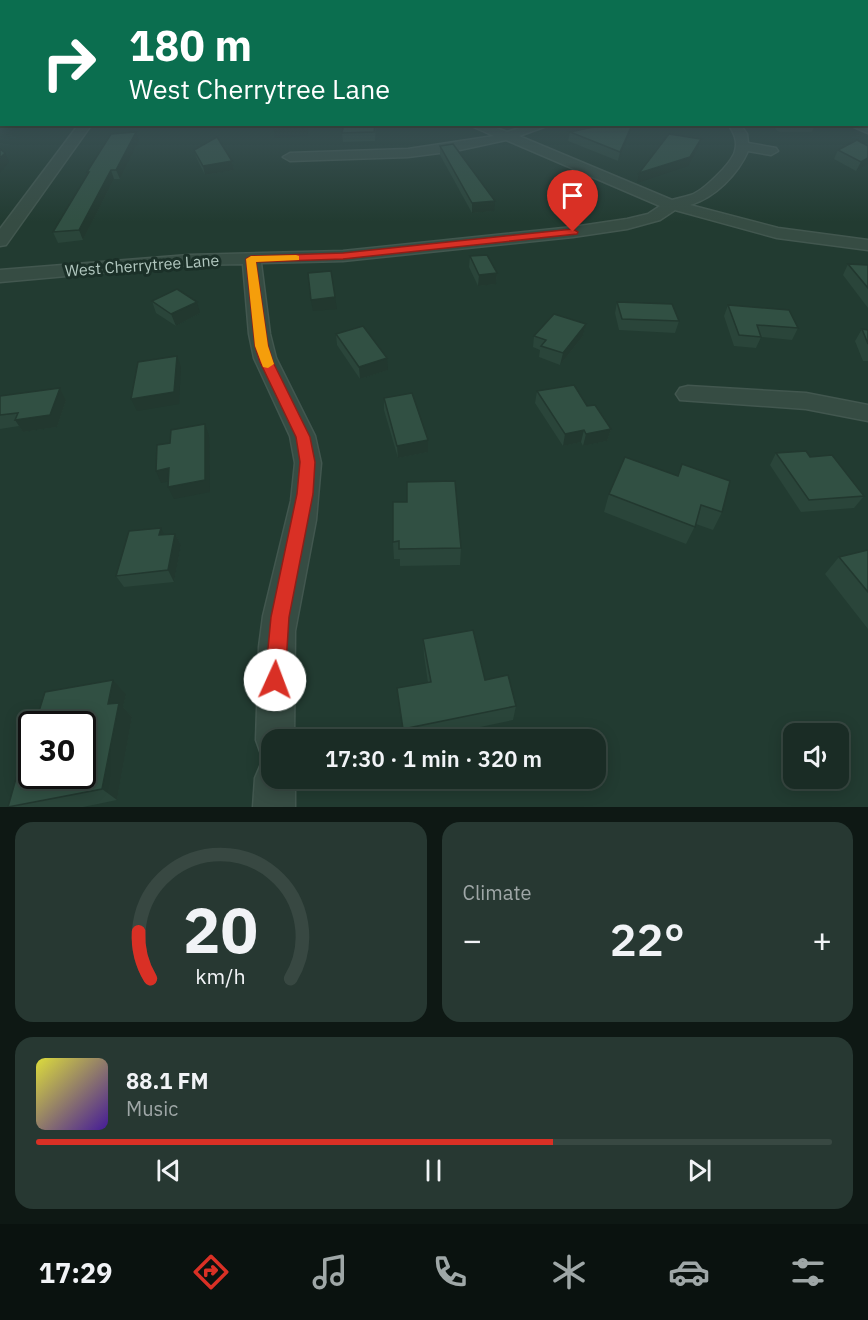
<!DOCTYPE html>
<html lang="en">
<head>
<meta charset="utf-8">
<style>
	body { margin:0; font-family:"IBM Plex Sans",sans-serif; background:#273832; color:#f1f3f6; height:100vh; display:flex; flex-direction:column; font-size:22px; white-space:nowrap }
	* { box-sizing:border-box; margin:0 }
	p { font-size:20px; color:#9fa7a7 }
	.icon { flex:none; width:33px; height:33px; fill:none; stroke:currentColor; stroke-width:2; stroke-linecap:round; stroke-linejoin:round }
	.map { position:relative; height:807px; overflow:hidden }
	.panel { display:flex; flex-direction:column; gap:15px; padding:15px; background:#0e1814; flex:1 }
	.panel>* { flex:none }
	.banner { position:absolute; left:0px; top:0px; width:868px; height:126px; box-shadow:0 3px 15px #0003,0 0 0 2px #384842; background:#0b6e4f; color:#fff; overflow:hidden }
	.controls { position:absolute; left:783px; top:723px; display:grid; gap:12px }
	.controls a { display:grid; place-items:center; width:66px; height:66px; border-radius:12px; background:#1a2c25; box-shadow:0 3px 15px #0003,0 0 0 2px #384842; font-size:30px }
	.speed { position:absolute; left:18px; top:711px; display:flex; gap:12px; font-size:30px; font-weight:700; text-align:center }
	.speed>* { display:grid; place-content:center; width:78px; height:78px; border-radius:50%; background:#1a2c25; box-shadow:0 3px 15px #0003,0 0 0 2px #384842; line-height:1 }
	.speed .limit { border:3px solid #111; border-radius:9px; background:#fff; color:#111 }
	.pin { position:absolute; display:grid; place-items:center; width:51px; height:51px; color:#fff; margin:-62px -26px; border-radius:50% 50% 50% 0; rotate:-45deg; box-shadow:0 0 6px #0007 }
	.pin .icon { rotate:45deg }
	.me { position:absolute; width:66px; margin:-33px; rotate:2deg; stroke-linejoin:round; filter:drop-shadow(0 0 4px #0008) }
	.turn { display:flex; align-items:center; gap:21px; height:126px; padding:0 30px; font-size:27px }
	.turn .icon { width:78px; height:78px; stroke-width:2.5 }
	.turn b { display:block; font-size:42px; line-height:51px }
	.big { font-size:45px; font-weight:600; line-height:1.1 }
	.panel .widget { flex:1; display:flex; flex-direction:column; justify-content:center; gap:9px; min-width:0; padding:0 21px; border-radius:18px; background:#273832 }
	.panel .dial { align-items:center; gap:0 }
	.dial svg { height:156px; overflow:visible; fill:none; stroke:#384842; stroke-width:7; stroke-linecap:round; text-anchor:middle }
	.dial text { fill:#f1f3f6; stroke:none }
	.song { display:flex; align-items:center; gap:18px }
	.cover { width:72px; height:72px; border-radius:9px; background:linear-gradient(135deg,hsl(60 70% 55%),hsl(260 70% 35%)) }
	.played { height:6px; border-radius:3px; background:linear-gradient(90deg,#d93025 65%,#384842 65%) }
	.keys { display:flex; justify-content:space-around; direction:ltr }
	.heat { display:flex; justify-content:space-between; align-items:center; font-size:33px; direction:ltr }
	.panel .tiles { flex:1; display:grid; gap:15px; grid-template-columns:1fr 1fr }
	.widget:last-child { grid-column:span 2 }
	.trip { position:absolute; left:261px; top:729px; width:345px; height:60px; border-radius:18px; background:#1a2c25; box-shadow:0 3px 15px #0003,0 0 0 2px #384842; font-weight:600; line-height:60px; text-align:center }
	.tab-bar { display:flex; height:96px; justify-content:space-around; align-items:center; background:#0a120f; color:#9fa7a7 }
	.tab-bar .icon { width:42px; height:42px }
	.tab-bar .selected { color:#d93025 }
	.tab-bar b { font-size:27px; color:#f1f3f6 }
	.map>svg:first-child { display:block }
	.lines { fill:none; stroke-linecap:round; stroke-linejoin:round }
	.minor-casing { stroke:#42574f; stroke-width:3 }
	.minor { fill:#364c43; fill-rule:evenodd }
	.wall { fill:#2a453a }
	.shaded-wall { fill:#22382f }
	.building { fill:#315043; stroke:#22382f; stroke-width:1.5 }
	.route { fill:#d93025; stroke:#8d1f18; stroke-width:1.5 }
	.slow { fill:#f59e0b }
	.labels { text-anchor:middle; stroke-width:6; stroke-linejoin:round; paint-order:stroke }
	.far-street-label { font-size:16px; fill:#b1c7bf; stroke:#1b3028 }
</style>
</head>
<body>
<div class="map">
<svg width="868" height="807" viewBox="0 0 868 807">
	<rect width="100%" height="100%" fill="#223b31"/>
	<g class="lines">
		<!-- minor casing -->
		<g class="minor-casing">
			<g id="minor">
				<path d="M 79,124 L 92,124 L 6,245 L 0,246 L 0,229 Z"/>
				<path d="M 467,124 L 486,124 L 507,132 L 532,124 L 552,124 L 519,136 L 672,200 C 679,198 685,197 691,195 C 703,191 732,163 735,151 C 738,141 734,133 728,124 L 740,124 L 747,134 L 748,143 L 776,148 L 778,151 L 771,155 L 748,151 C 738,174 715,198 690,205 L 778,228 L 868,240 L 868,250 L 777,238 L 675,210 L 660,220 L 627,229 L 573,237 L 343,261 L 261,263 L 270,334 L 276,358 L 315,436 L 321,463 L 316,520 L 295,631 L 294,740 L 272,740 L 272,758 L 261,754 L 256,740 L 259,647 L 263,616 L 291,501 L 295,463 L 290,436 L 254,358 L 249,334 L 243,264 L 189,265 L 0,282 L 0,270 L 189,255 L 343,251 L 573,227 L 627,219 L 648,214 L 660,206 L 506,140 L 455,151 L 408,157 L 290,161 L 283,157 L 290,153 L 408,149 L 494,136 Z"/>
				<path d="M 852,124 L 868,124 L 868,133 L 854,127 Z"/>
				<path d="M 688,386 L 806,393 L 868,405 L 868,421 L 806,409 L 680,400 L 676,394 L 680,388 Z"/>
				<path d="M 272,759 L 272,778 L 295,778 L 295,807 L 253,807 L 255,778 L 261,764 Z"/>
			</g>
		</g>
		<!-- minor -->
		<use href="#minor" class="minor"/>
	</g>
	<!-- wall -->
	<g class="wall">
		<path d="M 376,124 L 375,141 L 343,142 L 342,133 Z"/>
		<path d="M 770,124 L 815,124 L 812,132 L 779,132 Z"/>
		<path d="M 570,132 L 629,136 L 618,161 L 568,141 Z"/>
		<path d="M 139,141 L 120,179 L 114,179 L 83,240 L 58,243 L 53,232 L 88,174 L 87,172 Z"/>
		<path d="M 440,146 L 494,211 L 472,213 L 440,155 Z"/>
		<path d="M 194,150 L 232,161 L 234,170 L 205,175 L 197,159 Z"/>
		<path d="M 838,150 L 868,164 L 856,171 L 834,159 Z"/>
		<path d="M 592,186 L 590,196 L 579,210 L 560,207 L 561,196 Z"/>
		<path d="M 470,256 L 497,273 L 496,284 L 478,286 L 469,267 Z"/>
		<path d="M 848,264 L 868,265 L 868,308 L 843,275 Z"/>
		<path d="M 152,301 L 200,313 L 176,326 L 156,313 Z"/>
		<path d="M 617,302 L 679,321 L 675,333 L 619,330 L 615,313 Z"/>
		<path d="M 728,305 L 798,328 L 792,340 L 761,337 L 756,348 L 734,346 L 724,316 Z"/>
		<path d="M 586,324 L 583,336 L 560,365 L 539,357 L 540,350 L 533,347 L 534,336 Z"/>
		<path d="M 862,329 L 868,330 L 868,361 L 863,361 L 855,341 Z"/>
		<path d="M 336,334 L 388,370 L 360,379 L 337,345 Z"/>
		<path d="M 60,388 L 66,400 L 57,427 L 23,432 L 19,426 L 0,429 L 0,396 Z"/>
		<path d="M 537,391 L 587,406 L 611,429 L 607,441 L 583,446 L 581,442 L 563,446 L 535,403 Z"/>
		<path d="M 384,398 L 428,452 L 398,458 L 384,410 Z"/>
		<path d="M 776,453 L 864,496 L 854,508 L 801,512 L 770,465 Z"/>
		<path d="M 682,464 L 722,512 L 713,530 L 696,524 L 686,544 L 604,512 L 609,494 L 677,476 Z"/>
		<path d="M 393,502 L 461,548 L 460,565 L 400,566 L 400,559 L 394,559 L 393,542 Z"/>
		<path d="M 175,534 L 181,545 L 174,582 L 124,587 L 116,576 L 164,535 Z"/>
		<path d="M 868,550 L 868,629 L 825,574 L 839,557 Z"/>
		<path d="M 423,639 L 485,680 L 516,706 L 513,720 L 418,740 L 404,740 L 397,688 L 428,683 L 424,655 Z"/>
		<path d="M 126,695 L 123,707 L 132,717 L 117,800 L 83,807 L 8,807 L 32,729 Z"/>
	</g>
	<!-- shaded-wall -->
	<g class="shaded-wall">
		<path d="M 307,127 L 308,136 L 275,138 L 274,129 Z"/>
		<path d="M 631,127 L 629,136 L 618,161 L 620,152 Z"/>
		<path d="M 136,132 L 139,141 L 120,179 L 116,170 Z"/>
		<path d="M 701,139 L 698,148 L 688,166 L 637,183 L 639,173 Z"/>
		<path d="M 5,153 L 9,162 L 0,173 L 0,158 Z"/>
		<path d="M 868,158 L 868,164 L 856,171 L 861,162 Z"/>
		<path d="M 232,161 L 234,170 L 205,175 L 203,166 Z"/>
		<path d="M 111,170 L 114,179 L 83,240 L 79,230 Z"/>
		<path d="M 592,186 L 590,196 L 579,210 L 581,200 Z"/>
		<path d="M 495,201 L 494,211 L 472,213 L 472,203 Z"/>
		<path d="M 497,273 L 496,284 L 478,286 L 479,275 Z"/>
		<path d="M 335,297 L 337,309 L 313,311 L 311,300 Z"/>
		<path d="M 197,302 L 200,313 L 176,326 L 171,314 Z"/>
		<path d="M 586,324 L 583,336 L 560,365 L 563,353 Z"/>
		<path d="M 177,356 L 181,367 L 179,404 L 137,411 L 131,399 Z"/>
		<path d="M 387,358 L 388,370 L 360,379 L 359,367 Z"/>
		<path d="M 60,388 L 66,400 L 57,427 L 23,432 L 15,420 Z"/>
		<path d="M 205,424 L 209,436 L 210,492 L 174,499 L 168,487 Z"/>
		<path d="M 611,429 L 607,441 L 583,446 L 586,434 Z"/>
		<path d="M 584,430 L 581,442 L 563,446 L 565,434 Z"/>
		<path d="M 428,440 L 428,452 L 398,458 L 397,446 Z"/>
		<path d="M 169,468 L 174,480 L 161,483 L 156,471 Z"/>
		<path d="M 161,528 L 167,540 L 159,535 Z"/>
		<path d="M 175,534 L 181,545 L 174,582 L 168,570 Z"/>
		<path d="M 113,680 L 126,695 L 123,707 L 132,717 L 117,800 L 102,789 L 108,704 Z"/>
	</g>
	<!-- building -->
	<g class="building">
		<path d="M 273,124 L 306,124 L 307,127 L 274,129 Z"/>
		<path d="M 344,124 L 375,124 L 374,132 L 342,133 Z"/>
		<path d="M 608,124 L 631,127 L 620,152 L 570,132 Z"/>
		<path d="M 136,132 L 116,170 L 111,170 L 79,230 L 53,232 L 89,172 L 87,172 L 111,134 Z"/>
		<path d="M 669,134 L 701,139 L 690,157 L 639,173 Z"/>
		<path d="M 217,137 L 232,161 L 203,166 L 194,150 Z"/>
		<path d="M 857,140 L 868,146 L 868,158 L 861,162 L 838,150 Z"/>
		<path d="M 453,144 L 495,201 L 472,203 L 440,146 Z"/>
		<path d="M 0,149 L 5,153 L 0,158 Z"/>
		<path d="M 572,184 L 592,186 L 581,200 L 561,196 Z"/>
		<path d="M 487,255 L 497,273 L 479,275 L 470,256 Z"/>
		<path d="M 848,264 L 868,265 L 868,288 Z"/>
		<path d="M 331,271 L 335,297 L 311,300 L 308,273 Z"/>
		<path d="M 177,289 L 197,302 L 171,314 L 152,301 Z"/>
		<path d="M 617,302 L 672,304 L 679,321 L 622,319 Z"/>
		<path d="M 728,305 L 789,310 L 798,328 L 757,325 L 761,337 L 739,335 Z"/>
		<path d="M 554,314 L 586,324 L 563,353 L 541,346 L 546,340 L 534,336 Z"/>
		<path d="M 363,326 L 387,358 L 359,367 L 336,334 Z"/>
		<path d="M 862,329 L 868,330 L 868,344 Z"/>
		<path d="M 177,356 L 174,392 L 131,399 L 138,362 Z"/>
		<path d="M 574,385 L 587,406 L 595,405 L 611,429 L 586,434 L 584,430 L 565,434 L 537,391 Z"/>
		<path d="M 60,388 L 50,415 L 15,420 L 18,413 L 0,415 L 0,396 Z"/>
		<path d="M 412,393 L 428,440 L 397,446 L 384,398 Z"/>
		<path d="M 205,424 L 205,480 L 168,487 L 169,468 L 156,471 L 157,445 L 170,443 L 171,430 Z"/>
		<path d="M 806,451 L 810,457 L 832,455 L 864,496 L 809,500 L 776,453 Z"/>
		<path d="M 625,457 L 678,476 L 682,464 L 730,481 L 722,512 L 701,505 L 695,527 L 609,494 Z"/>
		<path d="M 455,481 L 461,548 L 399,549 L 399,541 L 393,542 L 393,502 L 407,502 L 407,482 Z"/>
		<path d="M 161,528 L 159,535 L 175,534 L 168,570 L 116,576 L 129,531 Z"/>
		<path d="M 868,550 L 868,592 L 839,557 Z"/>
		<path d="M 473,630 L 485,680 L 508,675 L 516,706 L 403,729 L 397,688 L 431,682 L 423,639 Z"/>
		<path d="M 113,680 L 108,704 L 119,703 L 102,789 L 8,807 L 30,729 L 32,729 L 32,776 L 82,776 L 82,724 L 35,724 L 45,692 Z"/>
	</g>
	<!-- sky -->
	<linearGradient id="sky" x2="0" y2="1"><stop stop-color="#13201b"/><stop offset="0.49" stop-color="#3e555a"/><stop offset="1" stop-color="#3e555a" stop-opacity="0"/></linearGradient>
	<rect width="868" height="222" fill="url(#sky)"/>
	<!-- route -->
	<path class="route" d="M 573,229 L 578,232 L 577,234 L 343,259 L 256,262 L 268,346 L 273,362 L 310,437 L 315,462 L 313,494 L 289,617 L 285,680 L 282,687 L 275,690 L 268,687 L 265,680 L 271,617 L 297,494 L 300,462 L 296,437 L 260,362 L 255,346 L 246,259 L 251,256 L 343,253 Z"/>
	<!-- slow -->
	<path class="slow" d="M 296,255 L 299,256 L 299,260 L 256,262 L 268,346 L 274,364 L 268,368 L 263,367 L 255,346 L 246,259 L 251,256 Z"/>
	<g class="labels">
		<!-- far-street labels -->
		<g class="far-street-label">
			<text transform="translate(142 265) rotate(-4)" y="6">West Cherrytree Lane</text>
		</g>
	</g>
</svg>
<div class="controls">
<a><svg class="icon" aria-label="sound" viewBox="0 0 24 24"><path d="M4 9h4l5-4v14l-5-4H4zM17 9q2 3 0 6"/></svg></a>
</div>
<div class="speed"><div class="limit">30</div></div>
<div class="pin" style="left:573px;top:232px;background:#d93025"><svg class="icon" aria-label="arrive" viewBox="0 0 24 24"><path d="M6 21V4h12l-3 4 3 4H6"/></svg></div>
<svg class="me" style="left:275px;top:680px" viewBox="-20 -20 40 40"><circle r="19" fill="#fff"/><path d="M0-13L10 11 0 6-10 11z" fill="#d93025"/></svg>
<div class="trip">17:30 · 1 min · 320 m</div>
<div class="banner">
<div class="turn"><svg class="icon" aria-label="right" viewBox="0 0 24 24"><path d="M7 20v-9h11M14 6l5 5-5 5"/></svg><div><b>180 m</b>West Cherrytree Lane</div></div>
</div>
</div>
<section class="panel">
<div class="tiles">
<div class="widget dial"><svg viewBox="0 0 100 80">
<path d="M14 69A42 42 0 1 1 86 69"/>
<path d="M14 69A42 42 0 0 1 8 45" stroke="#d93025"/>
<text x="50" y="56" font-size="32" font-weight="700">20</text>
<text x="50" y="72" font-size="11">km/h</text>
</svg></div>
<div class="widget"><p>Climate</p>
<div class="heat"><a>−</a><b class="big">22°</b><a>+</a></div>
</div>
<div class="widget">
<div class="song"><i class="cover"></i><div><b>88.1 FM</b><p>Music</p></div></div>
<div class="played"></div>
<div class="keys"><svg class="icon" aria-label="previous" viewBox="0 0 24 24"><path d="M18 5L8 12l10 7zM5 5v14"/></svg><svg class="icon" aria-label="pause" viewBox="0 0 24 24"><path d="M8 5v14M16 5v14"/></svg><svg class="icon" aria-label="next" viewBox="0 0 24 24"><path d="M6 5l10 7-10 7zM19 5v14"/></svg></div>
</div>
</div>
</section>
<nav class="tab-bar">
<b>17:29</b>
<svg class="icon selected" aria-label="directions" viewBox="0 0 24 24"><path d="M12 3l9 9-9 9-9-9zM9 14v-3h6M13 9l2 2-2 2"/></svg>
<svg class="icon" aria-label="music" viewBox="0 0 24 24"><path d="M9 18V5l10-2v13"/><circle cx="6" cy="18" r="3"/><circle cx="16" cy="16" r="3"/></svg>
<svg class="icon" aria-label="phone" viewBox="0 0 24 24"><path d="M5 4h4l2 5-3 2q2 4 5 5l2-3 5 2v4C11 20 4 13 5 4z"/></svg>
<svg class="icon" aria-label="climate" viewBox="0 0 24 24"><path d="M12 3v18M4 7l16 10M4 17L20 7"/></svg>
<svg class="icon" aria-label="car" viewBox="0 0 24 24"><path d="M5 17H2v-5l4-1 3-4h7l3 4 3 1v5h-3M9 17h6M6 11h13"/><circle cx="7" cy="17" r="2"/><circle cx="17" cy="17" r="2"/></svg>
<svg class="icon" aria-label="filters" viewBox="0 0 24 24"><path d="M4 7h16M4 17h16"/><circle cx="9" cy="7" r="2"/><circle cx="15" cy="17" r="2"/></svg>
</nav>
</body>
</html>
